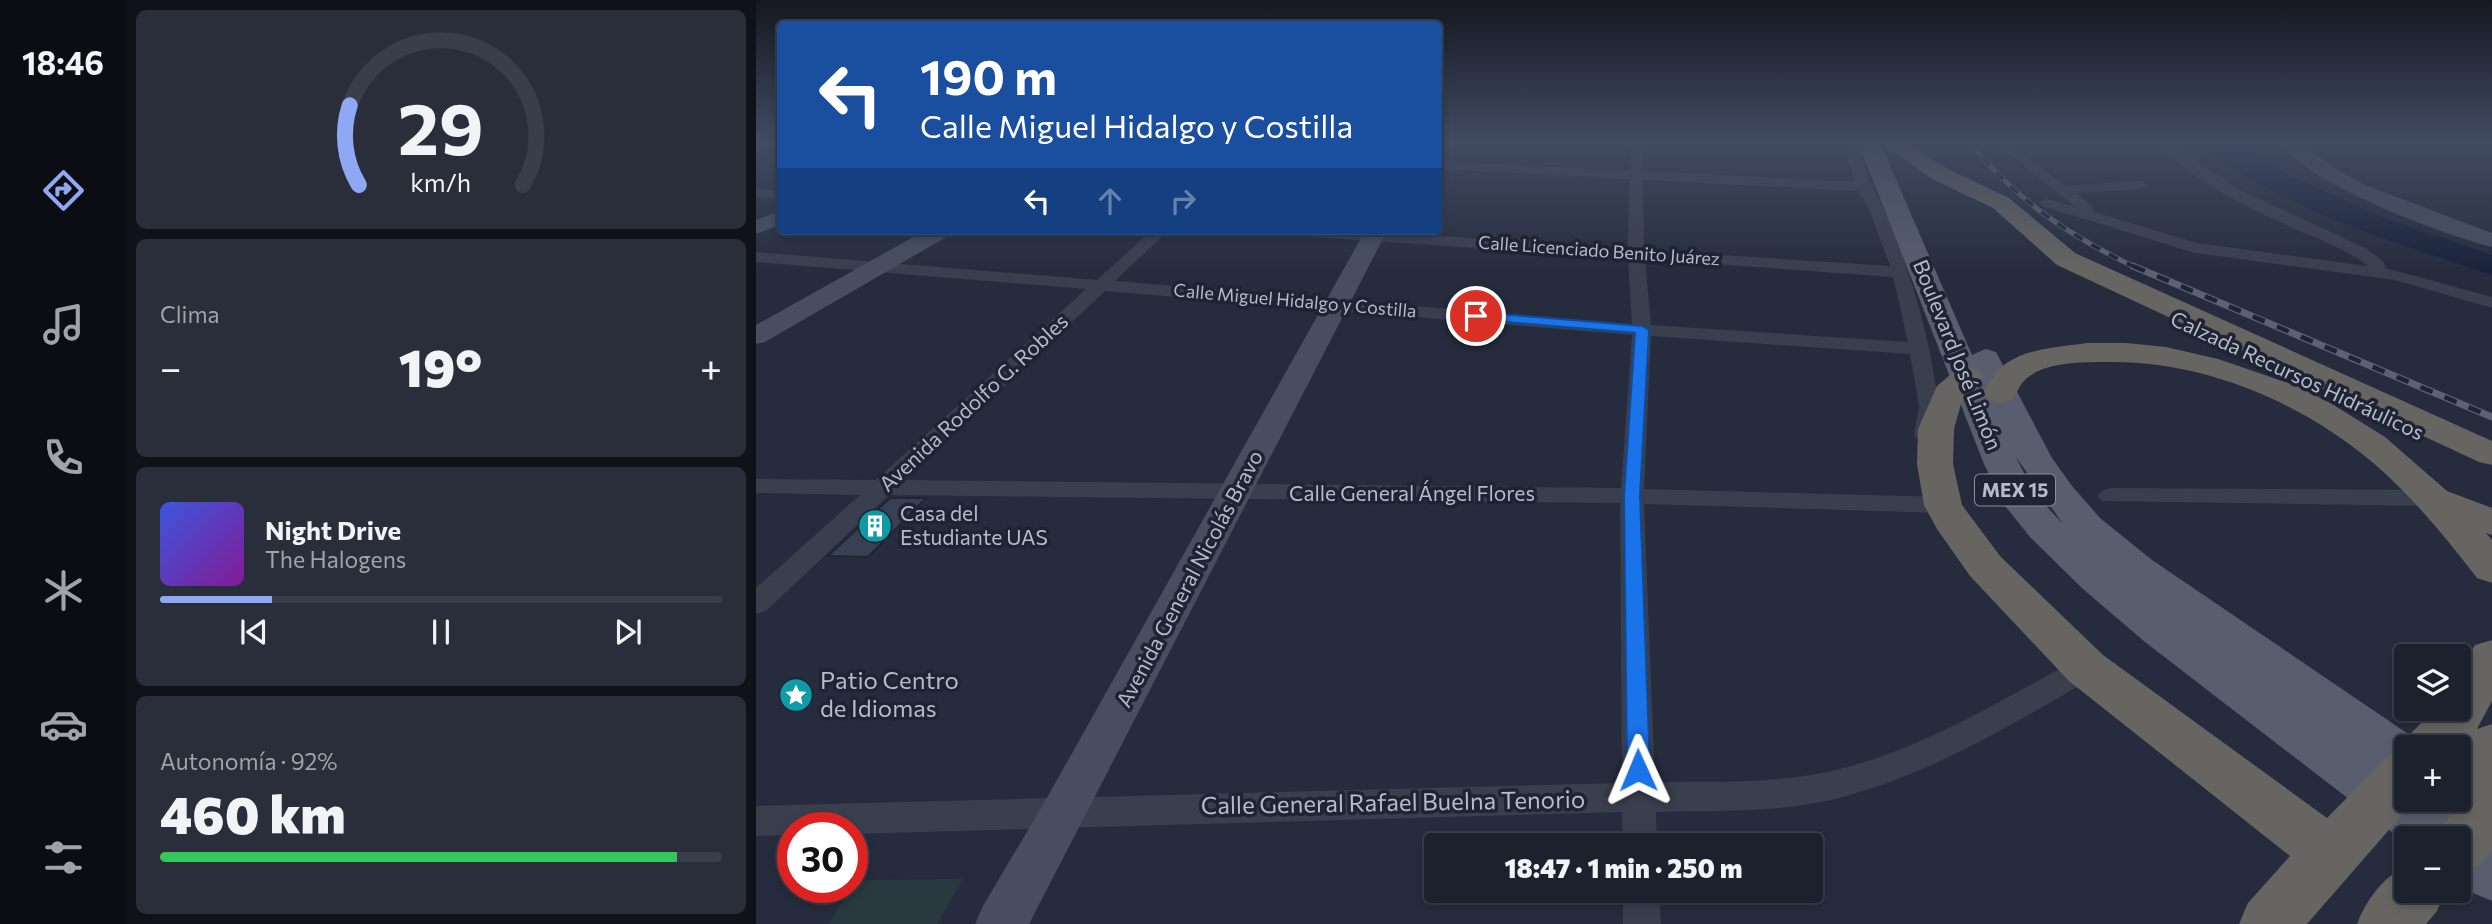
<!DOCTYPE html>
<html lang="es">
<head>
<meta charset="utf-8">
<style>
	body { margin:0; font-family:Commissioner,sans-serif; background:#292e3a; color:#f1f3f6; height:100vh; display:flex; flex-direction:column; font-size:26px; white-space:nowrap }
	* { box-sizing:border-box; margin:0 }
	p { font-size:23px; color:#a0a3aa }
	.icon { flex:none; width:38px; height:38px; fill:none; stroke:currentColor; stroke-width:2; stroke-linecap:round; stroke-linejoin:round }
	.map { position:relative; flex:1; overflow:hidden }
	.panel { display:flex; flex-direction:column; gap:10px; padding:10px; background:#0f1219; width:630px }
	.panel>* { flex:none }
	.guide { position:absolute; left:21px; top:21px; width:665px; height:214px; border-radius:7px; box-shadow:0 4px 10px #0003,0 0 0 2px #3a3e4a; background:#1a4fa0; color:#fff; overflow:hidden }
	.controls { position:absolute; left:1638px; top:644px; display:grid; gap:14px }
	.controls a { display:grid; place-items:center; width:77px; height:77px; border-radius:7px; background:#1c212e; box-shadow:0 4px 10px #0003,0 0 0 2px #3a3e4a; font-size:35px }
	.speed { position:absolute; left:21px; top:812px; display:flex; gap:14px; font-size:35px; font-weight:700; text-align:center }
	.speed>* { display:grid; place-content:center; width:91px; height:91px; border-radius:50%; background:#1c212e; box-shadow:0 4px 10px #0003,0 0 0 2px #3a3e4a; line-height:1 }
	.speed .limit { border:10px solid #d22; background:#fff; color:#111 }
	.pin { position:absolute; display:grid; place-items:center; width:60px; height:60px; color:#fff; margin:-30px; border:4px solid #fff; border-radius:50%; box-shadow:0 2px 7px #0007 }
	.me { position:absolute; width:77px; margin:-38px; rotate:359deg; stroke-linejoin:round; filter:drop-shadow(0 0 5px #0008) }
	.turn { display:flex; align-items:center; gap:24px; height:147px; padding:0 28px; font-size:32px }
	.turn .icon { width:91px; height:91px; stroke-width:2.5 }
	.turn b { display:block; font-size:49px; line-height:60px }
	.lanes { display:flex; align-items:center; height:66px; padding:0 28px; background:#0003; justify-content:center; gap:35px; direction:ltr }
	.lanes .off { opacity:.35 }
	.big { font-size:52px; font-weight:800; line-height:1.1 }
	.panel .card { flex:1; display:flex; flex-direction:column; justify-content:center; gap:10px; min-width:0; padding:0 24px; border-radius:10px; background:#292e3a }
	.panel .dial { align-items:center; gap:0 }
	.dial svg { height:182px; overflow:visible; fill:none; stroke:#3a3e4a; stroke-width:7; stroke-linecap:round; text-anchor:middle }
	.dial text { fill:#f1f3f6; stroke:none }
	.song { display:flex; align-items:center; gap:21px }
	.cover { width:84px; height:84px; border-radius:10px; background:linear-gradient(135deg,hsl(230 70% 55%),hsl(290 70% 35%)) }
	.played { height:7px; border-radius:4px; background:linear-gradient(90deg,#90a8f3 20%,#3a3e4a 20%) }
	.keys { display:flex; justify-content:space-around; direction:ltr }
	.heat { display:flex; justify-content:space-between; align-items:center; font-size:38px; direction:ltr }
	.charge { height:10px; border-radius:5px; background:linear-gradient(90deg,#34c759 92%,#3a3e4a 0) }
	.trip { position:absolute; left:668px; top:833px; width:399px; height:70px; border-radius:7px; background:#1c212e; box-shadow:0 4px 10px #0003,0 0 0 2px #3a3e4a; font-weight:800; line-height:70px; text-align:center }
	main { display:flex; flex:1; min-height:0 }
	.dock { display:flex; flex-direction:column; width:126px; justify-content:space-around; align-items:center; background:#0b0d12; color:#a0a3aa }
	.dock .icon { width:49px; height:49px }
	.dock .selected { color:#90a8f3 }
	.dock b { font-size:32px; color:#f1f3f6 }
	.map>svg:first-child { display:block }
	.green { fill:#28393f }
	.water { fill:#19223b }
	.building { fill:#384054; stroke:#212635; stroke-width:2 }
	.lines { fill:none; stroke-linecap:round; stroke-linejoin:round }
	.minor { fill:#3a3f4e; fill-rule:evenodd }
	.secondary { fill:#484e60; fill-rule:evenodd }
	.primary { fill:#585e6e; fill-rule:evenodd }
	.trunk { fill:#666562; fill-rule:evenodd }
	.rail-far1-casing { stroke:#5c6274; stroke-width:5 }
	.rail-casing { stroke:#5c6274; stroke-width:7 }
	.rail-far1 { stroke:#1e2433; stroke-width:3.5; stroke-dasharray:10; stroke-linecap:butt }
	.rail { stroke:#1e2433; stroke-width:4.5; stroke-dasharray:13; stroke-linecap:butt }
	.route { fill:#1a73e8; stroke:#114b97; stroke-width:2 }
	.labels { text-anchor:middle; stroke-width:7; stroke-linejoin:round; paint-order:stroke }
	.far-street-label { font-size:18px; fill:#b6bac9; stroke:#1e2433 }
	.shield { fill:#1e2433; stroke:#888d9c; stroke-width:2 }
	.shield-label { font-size:19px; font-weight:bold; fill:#b6bac9 }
	.street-label { font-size:21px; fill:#b6bac9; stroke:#1e2433 }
	.poi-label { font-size:21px; fill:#b6bac9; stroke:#1e2433; text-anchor:start }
	.near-poi-label { font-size:24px; fill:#b6bac9; stroke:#1e2433; text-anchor:start }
	.near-street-label { font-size:24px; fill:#b6bac9; stroke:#1e2433 }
</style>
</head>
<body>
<main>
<nav class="dock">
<b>18:46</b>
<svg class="icon selected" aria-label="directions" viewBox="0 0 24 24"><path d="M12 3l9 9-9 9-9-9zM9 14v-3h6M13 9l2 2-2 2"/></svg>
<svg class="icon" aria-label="music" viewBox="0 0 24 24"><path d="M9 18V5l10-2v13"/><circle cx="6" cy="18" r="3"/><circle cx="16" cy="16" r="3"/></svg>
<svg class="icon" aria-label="phone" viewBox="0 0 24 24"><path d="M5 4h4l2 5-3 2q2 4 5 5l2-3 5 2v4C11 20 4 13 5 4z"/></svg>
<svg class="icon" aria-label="climate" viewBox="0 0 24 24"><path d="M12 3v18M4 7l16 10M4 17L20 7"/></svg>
<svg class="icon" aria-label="car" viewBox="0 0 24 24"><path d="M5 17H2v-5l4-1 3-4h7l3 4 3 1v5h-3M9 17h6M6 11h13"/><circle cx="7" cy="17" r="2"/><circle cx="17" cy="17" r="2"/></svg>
<svg class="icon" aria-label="filters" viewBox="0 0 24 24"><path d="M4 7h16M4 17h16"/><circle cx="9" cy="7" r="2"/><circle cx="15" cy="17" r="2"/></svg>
</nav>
<section class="panel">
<div class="card dial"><svg viewBox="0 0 100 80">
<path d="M14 69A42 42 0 1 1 86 69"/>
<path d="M14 69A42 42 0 0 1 10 34" stroke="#90a8f3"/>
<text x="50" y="56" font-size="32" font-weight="700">29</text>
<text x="50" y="72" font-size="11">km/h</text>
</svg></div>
<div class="card"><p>Clima</p>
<div class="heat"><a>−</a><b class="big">19°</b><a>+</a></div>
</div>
<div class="card">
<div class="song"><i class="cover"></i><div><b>Night Drive</b><p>The Halogens</p></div></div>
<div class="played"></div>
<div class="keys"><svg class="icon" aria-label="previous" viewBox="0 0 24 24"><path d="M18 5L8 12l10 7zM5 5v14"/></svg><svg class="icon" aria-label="pause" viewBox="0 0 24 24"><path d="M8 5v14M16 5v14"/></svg><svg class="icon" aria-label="next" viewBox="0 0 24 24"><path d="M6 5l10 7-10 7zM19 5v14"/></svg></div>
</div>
<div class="card"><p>Autonomía · 92%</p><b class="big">460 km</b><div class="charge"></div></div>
</section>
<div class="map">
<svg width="1736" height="924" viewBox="0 0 1736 924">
	<rect width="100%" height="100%" fill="#262c3d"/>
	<!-- green -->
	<path class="green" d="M 207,879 L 181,924 L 72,924 L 101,880 Z"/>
	<!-- water -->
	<path class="water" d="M 1442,142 L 1483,142 L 1533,175 L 1621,215 L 1736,255 L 1736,275 C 1646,244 1513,206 1442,142 Z"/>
	<!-- building -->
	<path class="building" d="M 134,498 L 170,498 L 112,557 L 72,556 Z"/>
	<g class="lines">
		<!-- minor -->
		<g class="minor">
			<path d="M 20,142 L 18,145 L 0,151 L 0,143 Z"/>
			<path d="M 875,142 L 887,142 L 887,171 L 1099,182 L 1092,161 L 1093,142 L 1105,142 C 1106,173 1117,185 1129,212 C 1137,231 1146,252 1152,272 C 1163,303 1194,413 1177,439 L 1161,439 L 1158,434 L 1163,406 L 1154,354 L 895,336 L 888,489 L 1187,497 L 1196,500 L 1199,505 L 1196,510 L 1187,513 L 888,504 L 899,782 C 955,781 1015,784 1071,772 C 1160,753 1240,703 1320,660 L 1330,657 L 1340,660 L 1345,668 L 1340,676 C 1255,725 1168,779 1070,801 C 1016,813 956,810 900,812 L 901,845 L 867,845 L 866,812 L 96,834 L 96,828 L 37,828 L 37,835 L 0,836 L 0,806 L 866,783 L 864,503 L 133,495 L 10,611 L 0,614 L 0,588 L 104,495 L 0,493 L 0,479 L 120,480 L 330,289 L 0,262 L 0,252 L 341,280 L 395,231 L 412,231 L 359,281 L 876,324 L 872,258 L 541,236 L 533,231 L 610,231 L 872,249 L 873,179 L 682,169 L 682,161 L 873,171 ZM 887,180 L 1102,191 L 1113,209 L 1134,266 L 888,250 ZM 889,259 L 1137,277 L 1152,342 L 895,325 ZM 349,291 L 876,335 L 865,488 L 148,480 Z"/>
			<path d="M 1238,142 L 1252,142 L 1309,186 L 1385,181 L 1392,185 L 1385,189 L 1320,193 L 1337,207 L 1338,212 L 1441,243 L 1612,266 C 1592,250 1569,242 1546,232 C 1496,209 1437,184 1400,142 L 1414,142 L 1480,188 L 1609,248 L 1627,261 L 1630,268 L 1736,297 L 1736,308 L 1639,280 L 1439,253 L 1286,206 L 1284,203 L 1286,200 L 1291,199 L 1319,207 Z"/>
			<path d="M 0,189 L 24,191 L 24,199 L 0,197 Z"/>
			<path d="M 1354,488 L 1673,490 L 1681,493 L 1685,498 L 1681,503 L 1673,506 L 1346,501 L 1342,496 L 1346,491 Z"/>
			<path d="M 867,891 L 903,891 L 905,924 L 867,924 Z"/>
		</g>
		<!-- secondary -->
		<g class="secondary">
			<path d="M 1522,142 L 1542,142 L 1583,171 L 1609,185 L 1736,233 L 1736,247 C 1682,233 1557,186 1522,142 Z"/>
			<path d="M 24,211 L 24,225 L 0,234 L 0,220 Z"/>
			<path d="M 168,231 L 195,231 L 192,236 L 9,342 L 0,344 L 0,325 Z"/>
			<path d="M 609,231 L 631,231 L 273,924 L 219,924 L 227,906 L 292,796 Z"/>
		</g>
		<!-- primary -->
		<path class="primary" d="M 1102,142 L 1122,142 L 1129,154 L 1216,355 L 1229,349 L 1240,352 L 1296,458 L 1316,486 L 1344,518 L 1396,560 L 1667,744 L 1669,747 L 1650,747 L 1650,780 L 1643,777 L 1650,783 L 1650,800 L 1674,800 L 1684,807 L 1681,800 L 1703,800 L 1703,771 L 1736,787 L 1736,838 L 1718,832 L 1705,823 L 1707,827 L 1736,843 L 1736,901 L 1717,893 L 1703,883 L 1703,838 L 1650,838 L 1650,843 L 1389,642 L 1327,589 L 1274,537 L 1249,506 L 1228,464 ZM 1260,457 L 1307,524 L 1278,493 Z"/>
		<!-- trunk -->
		<g class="trunk">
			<path d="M 1124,142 L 1149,142 L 1192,169 L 1253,198 L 1319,253 L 1736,441 L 1736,465 L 1723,462 L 1301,265 L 1237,208 L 1176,179 Z"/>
			<path d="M 1331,343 L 1370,343 L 1410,347 L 1462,359 L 1541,386 L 1576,404 L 1629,437 L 1691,491 L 1736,508 L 1736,535 L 1730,533 L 1736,540 L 1736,583 L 1721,578 C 1691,539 1659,500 1622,467 C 1550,404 1450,361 1354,362 C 1329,362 1285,361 1267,382 C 1263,387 1260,394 1256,400 L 1244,403 L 1232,400 L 1227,393 C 1233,384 1238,373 1247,366 C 1269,348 1304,347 1331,343 Z"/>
			<path d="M 1211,367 L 1222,370 L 1227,377 L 1205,404 L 1198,429 L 1197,464 L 1206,505 L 1244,556 L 1347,655 L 1571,818 L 1631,757 L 1650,750 L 1648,747 L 1656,732 L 1680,709 L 1703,709 L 1703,673 L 1719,645 L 1736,640 L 1736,701 L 1721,729 L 1736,724 L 1736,850 L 1723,865 L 1703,873 L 1703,838 L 1679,838 L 1708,796 C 1701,776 1704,761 1712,741 L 1703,751 L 1703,747 L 1650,747 L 1650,800 L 1659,800 L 1551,924 L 1483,924 L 1492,903 L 1534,856 L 1313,681 L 1214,576 L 1181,529 L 1168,505 L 1161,464 L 1162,429 L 1181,386 L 1200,370 Z"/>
			<path d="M 1650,867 L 1650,891 L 1689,891 L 1681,911 L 1670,924 L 1601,924 C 1610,901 1627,876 1650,867 Z"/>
		</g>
		<!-- rail-far1 casing -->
		<g class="rail-far1-casing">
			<path id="rail-far1" d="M 1214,142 C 1259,200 1315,237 1381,268"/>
		</g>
		<!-- rail casing -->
		<g class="rail-casing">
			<path id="rail" d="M 1377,266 L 1736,417"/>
		</g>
		<!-- rail-far1 -->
		<use href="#rail-far1" class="rail-far1"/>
		<!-- rail -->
		<use href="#rail" class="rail"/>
	</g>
	<!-- sky -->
	<linearGradient id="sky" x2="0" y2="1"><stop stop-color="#151822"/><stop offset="0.52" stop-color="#414b62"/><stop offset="1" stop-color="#414b62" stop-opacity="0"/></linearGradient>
	<rect width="1736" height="272" fill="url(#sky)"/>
	<!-- route -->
	<path class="route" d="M 720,312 L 886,326 L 893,330 L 884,496 L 894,770 L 890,777 L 882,780 L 874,777 L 871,770 L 868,496 L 879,333 L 716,319 L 714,316 Z"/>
	<!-- icons -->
	<defs>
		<g id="building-disc" transform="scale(1.75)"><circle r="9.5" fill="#0f9aa8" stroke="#1e2433"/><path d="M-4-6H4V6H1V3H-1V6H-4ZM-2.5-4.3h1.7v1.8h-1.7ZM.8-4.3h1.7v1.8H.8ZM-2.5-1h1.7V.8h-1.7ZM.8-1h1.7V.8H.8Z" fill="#fff"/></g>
		<g id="sight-disc" transform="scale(1.75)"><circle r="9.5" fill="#0f9aa8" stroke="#1e2433"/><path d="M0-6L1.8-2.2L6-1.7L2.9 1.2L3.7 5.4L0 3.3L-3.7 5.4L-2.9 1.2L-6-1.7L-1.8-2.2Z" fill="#fff"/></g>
	</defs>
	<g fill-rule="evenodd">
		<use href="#building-disc" x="119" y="526"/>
		<use href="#sight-disc" x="40" y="695"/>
	</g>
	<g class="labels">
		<!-- far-street labels -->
		<g class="far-street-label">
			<text transform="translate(843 251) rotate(4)" y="6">Calle Licenciado Benito Juárez</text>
			<text transform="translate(539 301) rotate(5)" y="6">Calle Miguel Hidalgo y Costilla</text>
		</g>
		<!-- shield labels -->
		<rect class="shield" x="1219" y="474.5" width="80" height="31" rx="5"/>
		<g class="shield-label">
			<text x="1259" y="497">MEX 15</text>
		</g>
		<!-- street labels -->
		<g class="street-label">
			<text transform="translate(1201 355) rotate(68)" y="7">Boulevard José Limón</text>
			<text transform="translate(1541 376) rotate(25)" y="7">Calzada Recursos Hidráulicos</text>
			<text transform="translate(218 403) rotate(-43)" y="7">Avenida Rodolfo G. Robles</text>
			<text x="656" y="501">Calle General Ángel Flores</text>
			<text transform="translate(434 579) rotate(-62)" y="7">Avenida General Nicolás Bravo</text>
		</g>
		<!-- poi labels -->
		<g class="poi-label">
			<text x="144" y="521">Casa del<tspan x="144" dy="24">Estudiante UAS</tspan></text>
		</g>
		<!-- near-poi labels -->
		<g class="near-poi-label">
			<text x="64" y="689">Patio Centro<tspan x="64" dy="28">de Idiomas</tspan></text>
		</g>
		<!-- near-street labels -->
		<g class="near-street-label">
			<text transform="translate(637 803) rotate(-1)" y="8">Calle General Rafael Buelna Tenorio</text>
		</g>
	</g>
</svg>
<div class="controls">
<a><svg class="icon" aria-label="layers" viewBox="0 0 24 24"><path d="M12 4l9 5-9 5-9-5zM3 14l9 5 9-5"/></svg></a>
<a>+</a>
<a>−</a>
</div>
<div class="speed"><div class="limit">30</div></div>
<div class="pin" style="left:720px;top:316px;background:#d93025"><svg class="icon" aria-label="arrive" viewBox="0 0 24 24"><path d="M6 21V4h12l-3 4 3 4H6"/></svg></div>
<svg class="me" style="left:882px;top:770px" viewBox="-20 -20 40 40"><path d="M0-17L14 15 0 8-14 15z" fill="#1a73e8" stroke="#fff" stroke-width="4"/></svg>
<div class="trip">18:47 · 1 min · 250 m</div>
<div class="guide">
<div class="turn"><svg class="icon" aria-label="left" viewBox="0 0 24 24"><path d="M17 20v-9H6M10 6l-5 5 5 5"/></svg><div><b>190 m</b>Calle Miguel Hidalgo y Costilla</div></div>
<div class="lanes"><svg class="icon" aria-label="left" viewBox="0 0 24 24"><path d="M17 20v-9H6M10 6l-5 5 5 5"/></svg><svg class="icon off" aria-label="ahead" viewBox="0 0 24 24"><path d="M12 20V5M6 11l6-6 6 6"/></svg><svg class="icon off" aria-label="right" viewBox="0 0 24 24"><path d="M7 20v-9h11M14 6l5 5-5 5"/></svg></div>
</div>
</div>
</main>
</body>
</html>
